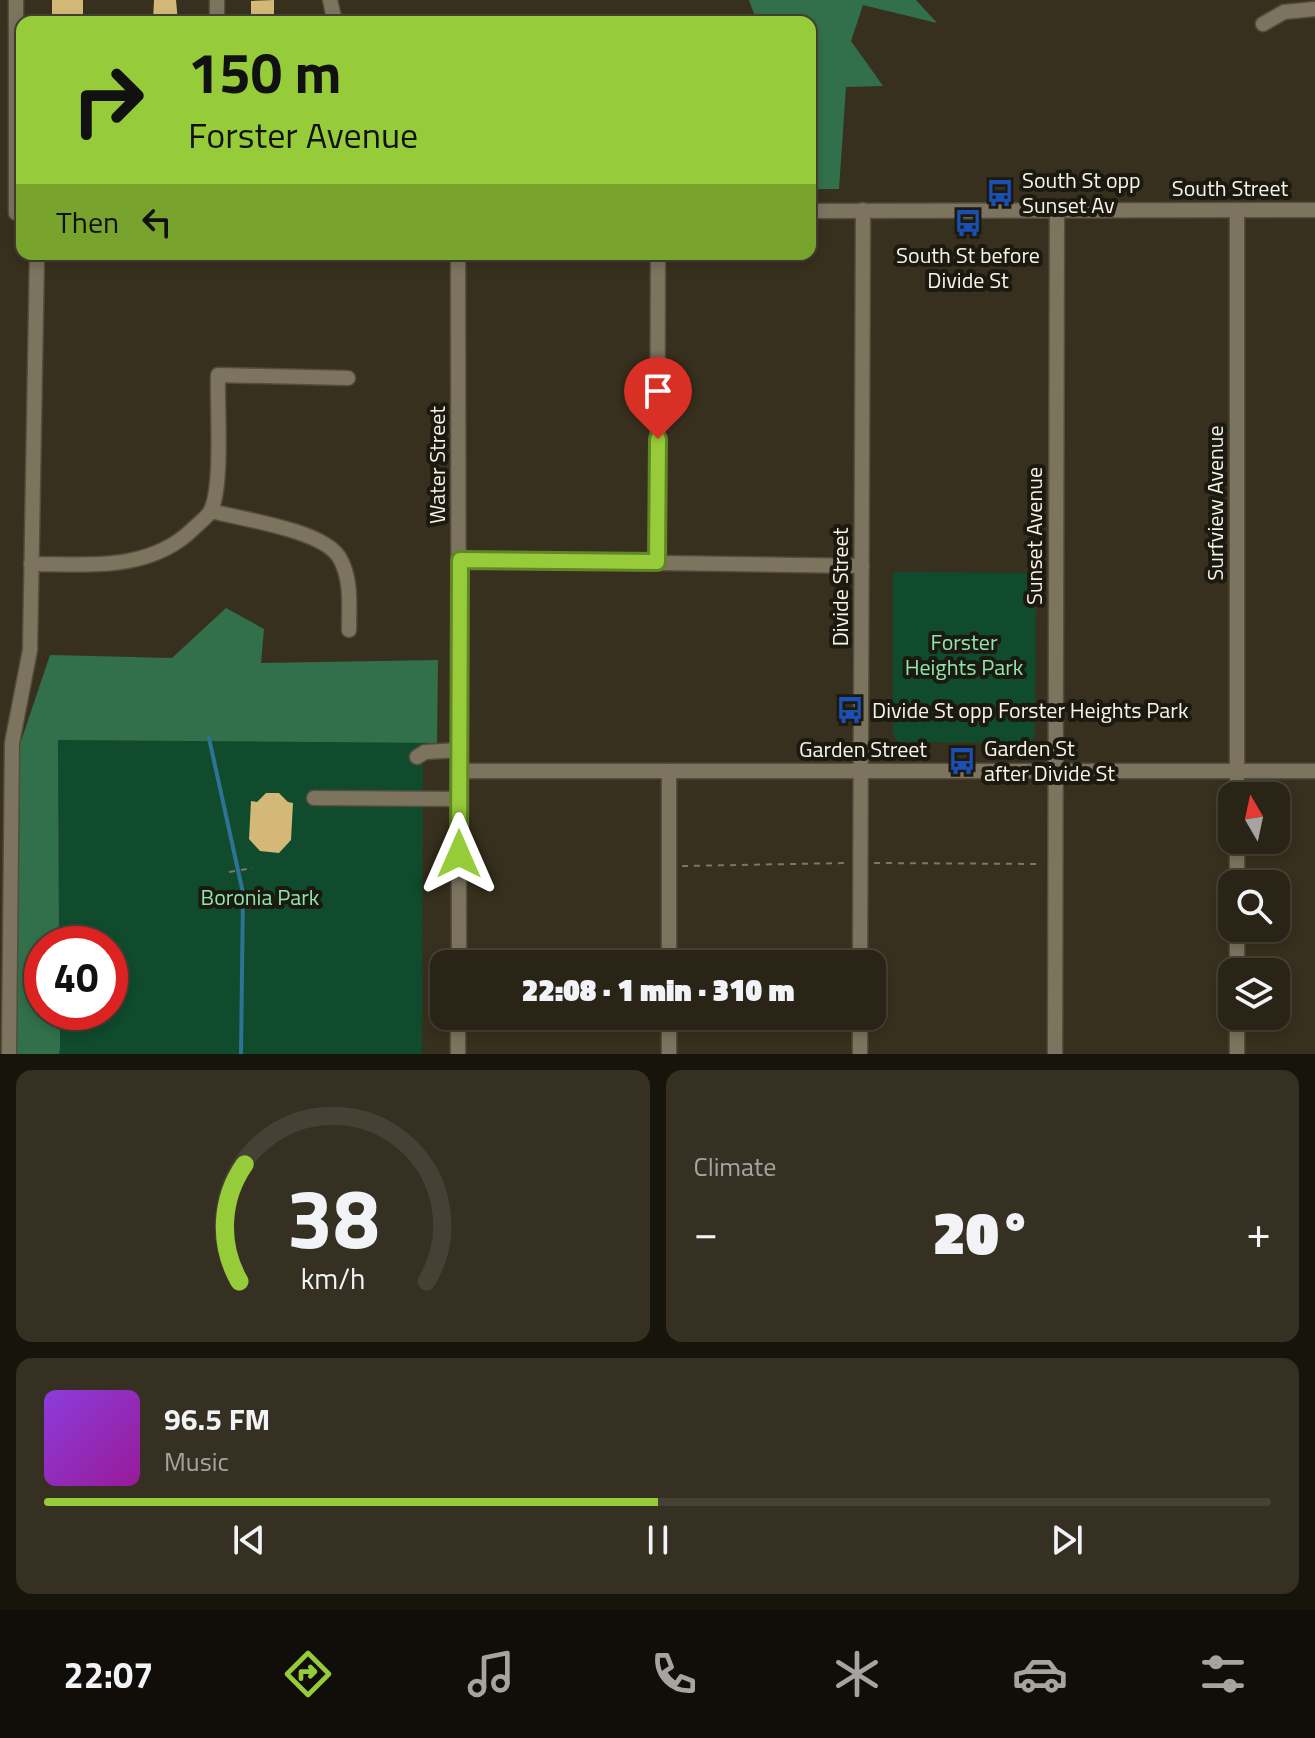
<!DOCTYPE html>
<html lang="en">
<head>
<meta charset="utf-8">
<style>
	body { margin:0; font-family:"Titillium Web",sans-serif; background:#363023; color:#f1f3f6; height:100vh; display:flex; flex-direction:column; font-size:30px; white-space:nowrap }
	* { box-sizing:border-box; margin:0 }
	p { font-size:26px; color:#a5a4a1 }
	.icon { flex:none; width:44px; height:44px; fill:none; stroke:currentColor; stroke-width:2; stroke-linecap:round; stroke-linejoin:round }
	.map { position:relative; height:1054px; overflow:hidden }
	.side { display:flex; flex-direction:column; gap:16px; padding:16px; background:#17140c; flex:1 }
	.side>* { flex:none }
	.guide { position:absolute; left:16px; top:16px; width:800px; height:244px; border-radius:16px; box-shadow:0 4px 12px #0003,0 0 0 2px #464135; background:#96cc39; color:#111; overflow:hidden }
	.needle { width:52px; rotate:351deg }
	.controls { position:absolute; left:1218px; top:782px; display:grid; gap:16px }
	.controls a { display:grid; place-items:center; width:72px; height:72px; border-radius:16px; background:#2a2416; box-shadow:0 4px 12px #0003,0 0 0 2px #464135; font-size:40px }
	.speed { position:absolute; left:24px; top:926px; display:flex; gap:16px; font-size:40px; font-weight:700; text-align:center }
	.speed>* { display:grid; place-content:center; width:104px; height:104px; border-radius:50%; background:#2a2416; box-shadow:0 4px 12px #0003,0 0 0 2px #464135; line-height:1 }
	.speed .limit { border:12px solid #d22; background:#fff; color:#111 }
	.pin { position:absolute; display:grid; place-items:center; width:68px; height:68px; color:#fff; margin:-82px -34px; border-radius:50% 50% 50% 0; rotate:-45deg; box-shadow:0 0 8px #0007 }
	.pin .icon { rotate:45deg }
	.me { position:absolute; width:88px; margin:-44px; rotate:0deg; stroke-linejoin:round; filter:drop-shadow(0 0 6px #0008) }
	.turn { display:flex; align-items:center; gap:28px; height:168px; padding:0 40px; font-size:36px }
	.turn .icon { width:104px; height:104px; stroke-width:2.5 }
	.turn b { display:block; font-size:56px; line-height:68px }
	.then { display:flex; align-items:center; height:76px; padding:0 40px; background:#0003; gap:16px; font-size:30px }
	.big { font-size:60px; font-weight:800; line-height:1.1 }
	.side .tile { flex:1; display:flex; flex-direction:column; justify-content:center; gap:12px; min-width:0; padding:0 28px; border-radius:16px; background:#363023 }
	.side .dial { align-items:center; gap:0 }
	.dial svg { height:208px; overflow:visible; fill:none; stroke:#464135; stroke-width:7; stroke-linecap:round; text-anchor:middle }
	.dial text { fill:#f1f3f6; stroke:none }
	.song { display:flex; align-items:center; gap:24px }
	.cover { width:96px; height:96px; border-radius:12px; background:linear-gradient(135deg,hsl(270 70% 55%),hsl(300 70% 35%)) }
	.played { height:8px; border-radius:4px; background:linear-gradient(90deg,#96cc39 50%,#464135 50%) }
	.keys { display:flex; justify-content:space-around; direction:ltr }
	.heat { display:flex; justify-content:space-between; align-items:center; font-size:44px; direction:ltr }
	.side .tiles { flex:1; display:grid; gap:16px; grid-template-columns:1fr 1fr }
	.tile:last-child { grid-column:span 2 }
	.trip { position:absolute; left:430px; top:950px; width:456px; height:80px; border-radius:16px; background:#2a2416; box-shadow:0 4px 12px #0003,0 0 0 2px #464135; font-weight:800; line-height:80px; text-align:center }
	.menu { display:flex; height:128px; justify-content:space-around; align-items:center; background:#110e09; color:#a5a4a1 }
	.menu .icon { width:56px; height:56px }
	.menu .on { color:#96cc39 }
	.menu b { font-size:36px; color:#f1f3f6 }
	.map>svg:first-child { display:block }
	.green { fill:#0f4b2c }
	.forest { fill:#32704b }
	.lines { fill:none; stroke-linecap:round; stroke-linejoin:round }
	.stream { stroke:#2d7396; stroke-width:4 }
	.building { fill:#d3b878 }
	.minor-casing { stroke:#534d3c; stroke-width:17 }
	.path { stroke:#7d7666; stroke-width:2; stroke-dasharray:6 6; stroke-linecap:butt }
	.minor { stroke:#7c745f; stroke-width:14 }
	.route-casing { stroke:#628525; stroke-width:20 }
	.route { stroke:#96cc39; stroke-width:14 }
	.labels { text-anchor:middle; stroke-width:8; stroke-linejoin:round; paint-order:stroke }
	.poi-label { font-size:22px; fill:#f8f3e7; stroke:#1c1910; text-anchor:start }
	.street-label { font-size:22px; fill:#f8f3e7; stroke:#1c1910 }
	.park-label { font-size:22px; fill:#8ce6ad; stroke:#1c1910 }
</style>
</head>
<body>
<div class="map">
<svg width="1315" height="1054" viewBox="0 0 1315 1054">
	<rect width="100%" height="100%" fill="#38301e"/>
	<!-- green -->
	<g class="green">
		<path d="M 893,572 L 1036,573 L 1035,736 L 1029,743 L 899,742 L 893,736 Z"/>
		<path d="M 58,740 L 426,743 L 423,745 L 422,1054 L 60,1054 L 60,1012 L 110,1012 L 110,944 L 59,944 Z"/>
	</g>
	<!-- forest -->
	<g class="forest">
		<path d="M 749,0 L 916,0 L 937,23 L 863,5 L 851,41 L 883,86 L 846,87 L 839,189 L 810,189 L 810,22 L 757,22 Z"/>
		<path d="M 226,608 L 264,629 L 261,663 L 438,660 L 437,743 L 58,740 L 59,944 L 42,944 L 42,1012 L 60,1012 L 60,1049 L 59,1054 L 17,1054 L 20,744 L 50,655 L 172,658 Z"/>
	</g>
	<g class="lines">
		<!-- stream -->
		<path class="stream" d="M 209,738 L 243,893 L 241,1054"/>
	</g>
	<!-- building -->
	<g class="building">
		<rect x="52" y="0" width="31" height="22"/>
		<path d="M 154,0 L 176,0 L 178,22 L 153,22 Z"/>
		<path d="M 274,0 L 274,22 L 251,22 L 251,1 Z"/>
		<path d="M 266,793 L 279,793 L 288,802 L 293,803 L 291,840 L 279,853 L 260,851 L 249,839 L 251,801 L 257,802 Z"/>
	</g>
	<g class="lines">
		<!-- minor casing -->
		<g class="minor-casing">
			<g id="minor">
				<path d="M 16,0 L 16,213"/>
				<path d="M 330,0 L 334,18 L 340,22"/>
				<path d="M 217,22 L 217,0"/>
				<path d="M 1263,24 L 1284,12 L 1315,9"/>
				<path d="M 1237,210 L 1237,796"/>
				<path d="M 810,211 L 1315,210"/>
				<path d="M 458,254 L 459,964"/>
				<path d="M 211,511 C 241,519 322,530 339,557 C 352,578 349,606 349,630"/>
				<path d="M 460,560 L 862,566"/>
				<path d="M 657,562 L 658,254"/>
				<path d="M 31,564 C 88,564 150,572 194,528 C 199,523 208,517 211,510 C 223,485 217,406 218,375 L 348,378"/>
				<path d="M 417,757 L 425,752 L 460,750"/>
				<path d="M 460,771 L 1315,771"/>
				<path d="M 669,771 L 669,964"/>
				<path d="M 314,798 L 460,799"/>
				<path d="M 1237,840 L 1237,884"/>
				<path d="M 1237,928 L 1237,972"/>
				<path d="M 860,964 L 863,210"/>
				<path d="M 1237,1016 L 1237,1054"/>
				<path d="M 9,1054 L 12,743 L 30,650 L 37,254"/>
				<path d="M 458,1054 L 458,1016"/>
				<path d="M 669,1054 L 669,1016"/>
				<path d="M 860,1054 L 860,1016"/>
				<path d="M 1055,1054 L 1057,210"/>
			</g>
		</g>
		<!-- path -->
		<g class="path">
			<path d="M 874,863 L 1040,864"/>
			<path d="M 682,866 L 848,863"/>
			<path d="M 229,872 L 253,868"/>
		</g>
		<!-- minor -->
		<use href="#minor" class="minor"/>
	</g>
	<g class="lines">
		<!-- route casing -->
		<g class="route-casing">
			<path id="route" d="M 459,854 L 460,560 L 657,562 L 658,439"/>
		</g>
		<!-- route -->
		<use href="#route" class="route"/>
	</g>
	<!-- icons -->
	<defs>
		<g id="bus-bare" transform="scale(2.16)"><path d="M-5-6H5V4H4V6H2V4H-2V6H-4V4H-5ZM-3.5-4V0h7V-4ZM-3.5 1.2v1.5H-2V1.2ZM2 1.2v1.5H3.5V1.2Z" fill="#1a4fb4" stroke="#1c1910" stroke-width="2.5" paint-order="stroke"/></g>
	</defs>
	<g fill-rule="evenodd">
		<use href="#bus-bare" x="1000" y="193"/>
		<use href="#bus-bare" x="968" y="223"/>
		<use href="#bus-bare" x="850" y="710"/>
		<use href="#bus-bare" x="962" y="761"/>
	</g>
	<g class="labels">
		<!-- poi labels -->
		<g class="poi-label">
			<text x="1022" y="188">South St opp<tspan x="1022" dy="25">Sunset Av</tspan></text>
			<text x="968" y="263" text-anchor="middle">South St before<tspan x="968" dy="25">Divide St</tspan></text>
			<text x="872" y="718">Divide St opp Forster Heights Park</text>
			<text x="984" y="756">Garden St<tspan x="984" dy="25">after Divide St</tspan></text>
		</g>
		<!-- street labels -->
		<g class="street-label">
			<text x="1230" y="196">South Street</text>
			<text transform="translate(437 465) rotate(-90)" y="8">Water Street</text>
			<text transform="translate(1215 503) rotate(-90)" y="8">Surfview Avenue</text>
			<text transform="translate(1034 536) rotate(-90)" y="8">Sunset Avenue</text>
			<text transform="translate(840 587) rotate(-90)" y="8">Divide Street</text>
			<text x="863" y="757">Garden Street</text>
		</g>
		<!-- park labels -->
		<g class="park-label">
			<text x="964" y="650">Forster<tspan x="964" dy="25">Heights Park</tspan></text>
			<text x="260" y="905">Boronia Park</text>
		</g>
	</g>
</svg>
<div class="controls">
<a><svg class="needle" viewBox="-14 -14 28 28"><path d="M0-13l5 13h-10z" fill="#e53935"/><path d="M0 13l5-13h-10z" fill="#a5a4a1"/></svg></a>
<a><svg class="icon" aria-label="search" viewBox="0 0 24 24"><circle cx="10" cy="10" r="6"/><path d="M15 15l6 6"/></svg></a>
<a><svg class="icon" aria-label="layers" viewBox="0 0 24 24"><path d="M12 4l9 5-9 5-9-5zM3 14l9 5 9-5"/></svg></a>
</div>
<div class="speed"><div class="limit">40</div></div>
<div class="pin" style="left:658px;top:439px;background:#d93025"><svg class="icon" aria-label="arrive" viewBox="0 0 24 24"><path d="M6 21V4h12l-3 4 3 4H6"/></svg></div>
<svg class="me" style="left:459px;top:854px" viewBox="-20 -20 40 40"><path d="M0-17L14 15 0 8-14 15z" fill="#96cc39" stroke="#fff" stroke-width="4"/></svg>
<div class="trip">22:08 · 1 min · 310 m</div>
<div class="guide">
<div class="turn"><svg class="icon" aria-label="right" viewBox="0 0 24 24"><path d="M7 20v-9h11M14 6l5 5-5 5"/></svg><div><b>150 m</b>Forster Avenue</div></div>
<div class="then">Then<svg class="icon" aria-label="left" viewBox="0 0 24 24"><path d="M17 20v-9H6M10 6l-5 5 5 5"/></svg></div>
</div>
</div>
<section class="side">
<div class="tiles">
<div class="tile dial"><svg viewBox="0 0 100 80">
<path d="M14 69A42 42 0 1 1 86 69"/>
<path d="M14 69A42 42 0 0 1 16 24" stroke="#96cc39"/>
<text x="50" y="56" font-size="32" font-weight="700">38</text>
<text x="50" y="72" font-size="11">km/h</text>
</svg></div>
<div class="tile"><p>Climate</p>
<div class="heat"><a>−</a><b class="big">20°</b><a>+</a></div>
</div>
<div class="tile">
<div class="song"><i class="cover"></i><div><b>96.5 FM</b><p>Music</p></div></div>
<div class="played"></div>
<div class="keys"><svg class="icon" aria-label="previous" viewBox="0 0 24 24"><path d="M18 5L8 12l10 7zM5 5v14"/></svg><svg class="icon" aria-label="pause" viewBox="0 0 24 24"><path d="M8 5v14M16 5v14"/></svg><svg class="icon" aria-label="next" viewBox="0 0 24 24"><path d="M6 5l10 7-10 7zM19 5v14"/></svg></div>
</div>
</div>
</section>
<nav class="menu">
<b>22:07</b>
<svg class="icon on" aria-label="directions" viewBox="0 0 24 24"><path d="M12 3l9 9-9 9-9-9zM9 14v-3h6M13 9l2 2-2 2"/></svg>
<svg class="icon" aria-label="music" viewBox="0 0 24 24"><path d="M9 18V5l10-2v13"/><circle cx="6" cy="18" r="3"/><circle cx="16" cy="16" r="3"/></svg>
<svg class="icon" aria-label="phone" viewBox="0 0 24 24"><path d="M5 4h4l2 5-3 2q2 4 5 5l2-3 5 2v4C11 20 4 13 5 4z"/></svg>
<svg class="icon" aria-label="climate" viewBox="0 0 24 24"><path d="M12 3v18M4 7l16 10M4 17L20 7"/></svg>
<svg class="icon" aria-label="car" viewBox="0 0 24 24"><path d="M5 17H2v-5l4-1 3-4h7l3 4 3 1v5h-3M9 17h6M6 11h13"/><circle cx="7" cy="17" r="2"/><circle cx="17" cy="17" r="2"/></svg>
<svg class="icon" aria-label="filters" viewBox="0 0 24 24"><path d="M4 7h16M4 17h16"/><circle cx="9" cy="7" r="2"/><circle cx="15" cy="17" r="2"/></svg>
</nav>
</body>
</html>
